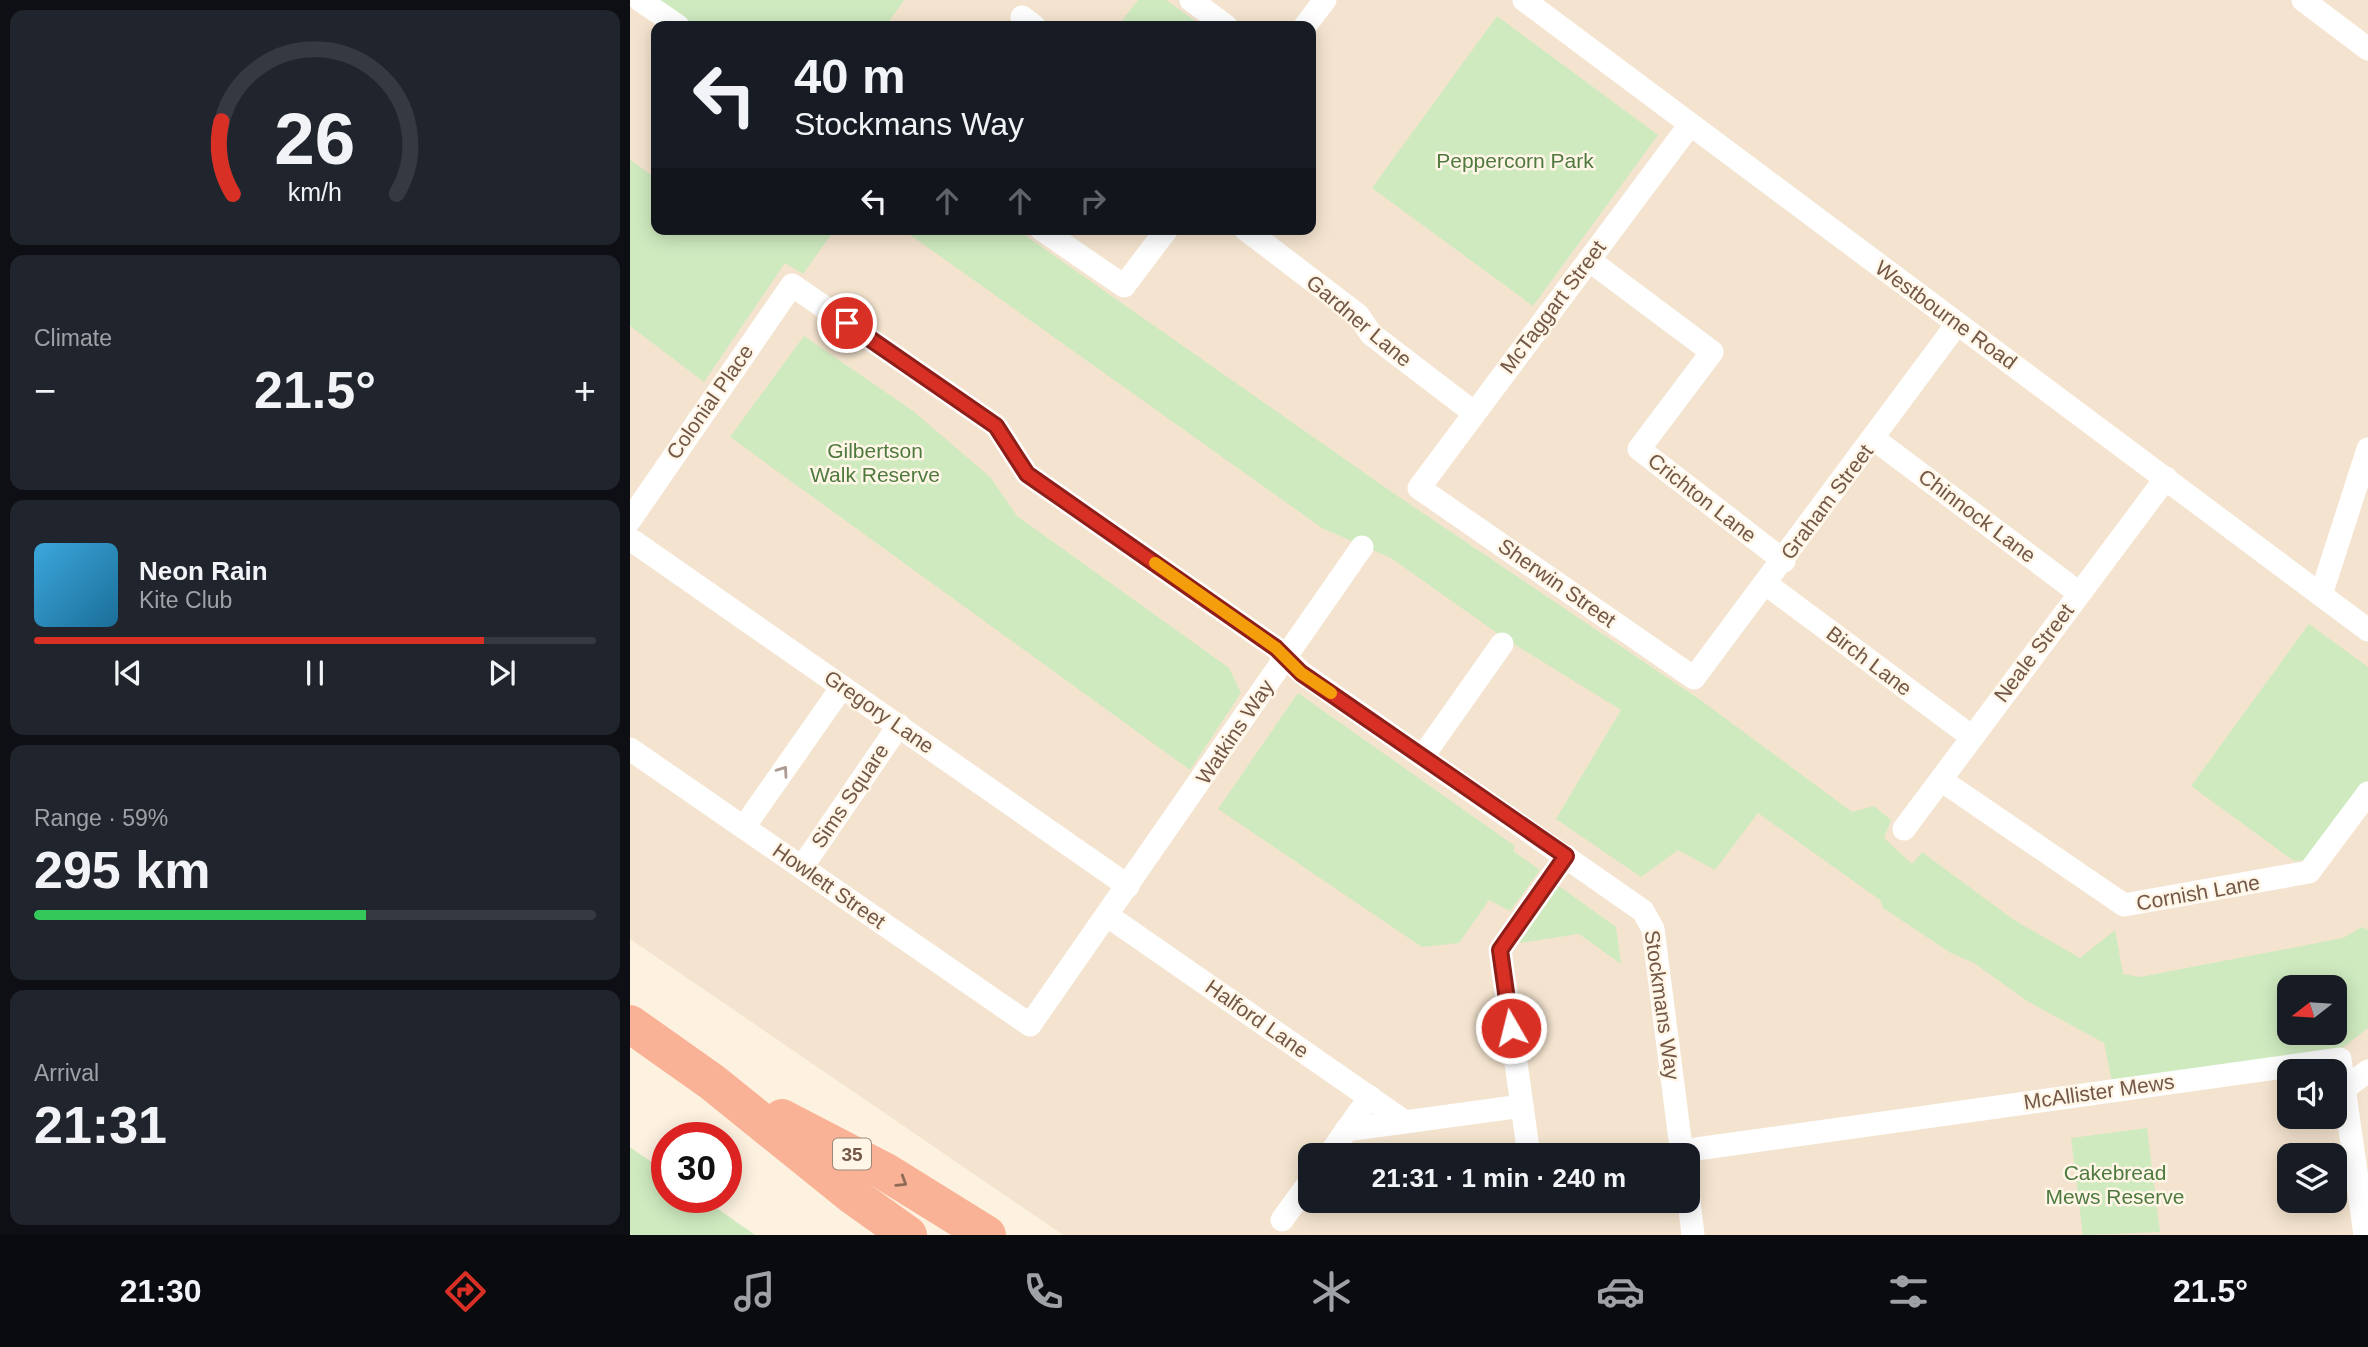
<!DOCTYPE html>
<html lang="en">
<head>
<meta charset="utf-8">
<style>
	body { margin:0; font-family:Helvetica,sans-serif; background:#20242c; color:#f1f3f6; height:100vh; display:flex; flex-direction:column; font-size:26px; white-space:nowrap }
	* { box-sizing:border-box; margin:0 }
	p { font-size:23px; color:#9ea1a6 }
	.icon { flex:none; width:38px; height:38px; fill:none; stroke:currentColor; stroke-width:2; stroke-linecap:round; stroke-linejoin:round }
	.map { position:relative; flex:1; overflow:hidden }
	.sheet { display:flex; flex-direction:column; gap:10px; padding:10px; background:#0d0f14; width:630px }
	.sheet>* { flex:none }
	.top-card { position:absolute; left:21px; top:21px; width:665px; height:214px; border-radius:14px; box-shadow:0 4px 18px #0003; background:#171b24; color:#f1f3f6; overflow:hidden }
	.needle { width:46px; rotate:253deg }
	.tools { position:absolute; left:1647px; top:975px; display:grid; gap:14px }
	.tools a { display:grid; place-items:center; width:70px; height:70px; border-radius:14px; background:#171b24; box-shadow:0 4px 18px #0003; font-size:35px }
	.speed { position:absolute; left:21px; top:1122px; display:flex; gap:14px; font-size:35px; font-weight:700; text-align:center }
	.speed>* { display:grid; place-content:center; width:91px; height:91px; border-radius:50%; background:#171b24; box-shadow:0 4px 18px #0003; line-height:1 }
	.speed .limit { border:10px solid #d22; background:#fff; color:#111 }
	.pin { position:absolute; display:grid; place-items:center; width:60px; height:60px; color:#fff; margin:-30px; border:4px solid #fff; border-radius:50%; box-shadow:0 2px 7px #0007 }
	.me { position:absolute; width:77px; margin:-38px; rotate:352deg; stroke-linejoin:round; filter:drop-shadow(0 0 5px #0008) }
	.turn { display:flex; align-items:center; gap:24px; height:147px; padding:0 28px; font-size:32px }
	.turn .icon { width:91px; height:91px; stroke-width:2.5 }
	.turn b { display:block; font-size:49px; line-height:60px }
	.lanes { display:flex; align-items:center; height:66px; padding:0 28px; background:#0003; justify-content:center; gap:35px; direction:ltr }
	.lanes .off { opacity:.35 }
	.big { font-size:52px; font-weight:600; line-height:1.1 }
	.sheet .widget { flex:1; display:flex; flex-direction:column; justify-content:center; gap:10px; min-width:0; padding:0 24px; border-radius:14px; background:#20242c }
	.sheet .dial { align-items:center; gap:0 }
	.dial svg { height:182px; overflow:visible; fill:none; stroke:#363941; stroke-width:7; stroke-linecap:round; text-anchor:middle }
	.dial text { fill:#f1f3f6; stroke:none }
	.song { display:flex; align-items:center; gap:21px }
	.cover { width:84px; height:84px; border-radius:10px; background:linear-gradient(135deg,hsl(200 70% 55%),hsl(200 70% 35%)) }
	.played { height:7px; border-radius:4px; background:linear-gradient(90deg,#d93025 80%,#363941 80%) }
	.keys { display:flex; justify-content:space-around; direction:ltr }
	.heat { display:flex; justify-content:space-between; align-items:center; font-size:38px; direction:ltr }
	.charge { height:10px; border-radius:5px; background:linear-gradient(90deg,#34c759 59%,#363941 0) }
	.trip { position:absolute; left:668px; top:1143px; width:402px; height:70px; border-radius:14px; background:#171b24; box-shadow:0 4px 18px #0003; font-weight:600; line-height:70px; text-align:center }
	.menu { display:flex; height:112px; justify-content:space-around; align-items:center; background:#090b0e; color:#9ea1a6 }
	.menu .icon { width:49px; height:49px }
	.menu .on { color:#d93025 }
	.menu b { font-size:32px; color:#f1f3f6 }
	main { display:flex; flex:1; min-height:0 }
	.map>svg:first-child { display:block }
	.residential { fill:#f4e4cf; fill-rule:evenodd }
	.green { fill:#cfeabf; fill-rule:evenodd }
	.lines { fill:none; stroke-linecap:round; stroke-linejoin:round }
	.street { stroke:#fff; stroke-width:23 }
	.highway { stroke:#f9b295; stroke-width:38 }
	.oneway { stroke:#ac9b91 }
	.oneway2 { stroke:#8f6a57 }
	.route-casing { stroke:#8d1f18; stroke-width:18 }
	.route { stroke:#d93025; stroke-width:12 }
	.slow { stroke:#f59e0b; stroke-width:12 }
	.labels { text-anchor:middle; stroke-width:5; stroke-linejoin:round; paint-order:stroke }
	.shield { fill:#fff6e7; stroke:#9e8777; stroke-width:2 }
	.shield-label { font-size:19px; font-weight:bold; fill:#745847 }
	.park-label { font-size:21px; fill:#4f7a3f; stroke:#fff6e7 }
	.street-label { font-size:21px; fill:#745847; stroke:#fff6e7 }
</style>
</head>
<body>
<main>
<section class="sheet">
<div class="widget dial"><svg viewBox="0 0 100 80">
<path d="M14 69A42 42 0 1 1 86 69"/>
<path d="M14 69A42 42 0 0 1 9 37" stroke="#d93025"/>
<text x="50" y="56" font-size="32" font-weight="700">26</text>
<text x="50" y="72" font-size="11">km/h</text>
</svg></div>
<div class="widget"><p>Climate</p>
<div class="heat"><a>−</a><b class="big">21.5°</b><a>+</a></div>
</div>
<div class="widget">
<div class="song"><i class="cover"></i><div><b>Neon Rain</b><p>Kite Club</p></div></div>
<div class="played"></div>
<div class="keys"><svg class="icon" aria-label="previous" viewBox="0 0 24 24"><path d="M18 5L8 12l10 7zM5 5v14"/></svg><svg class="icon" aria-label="pause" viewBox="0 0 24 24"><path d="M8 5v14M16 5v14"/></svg><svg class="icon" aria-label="next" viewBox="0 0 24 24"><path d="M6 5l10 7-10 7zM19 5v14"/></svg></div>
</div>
<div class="widget"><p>Range · 59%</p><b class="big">295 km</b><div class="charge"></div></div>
<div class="widget"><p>Arrival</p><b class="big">21:31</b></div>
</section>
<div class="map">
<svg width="1738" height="1235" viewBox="0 0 1738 1235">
	<rect width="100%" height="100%" fill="#fdf2e0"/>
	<!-- residential -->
	<path class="residential" d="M 0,0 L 1738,0 L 1738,1235 L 433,1235 L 0,939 ZM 26,26 L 681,26 L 681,229 L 26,229 ZM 1659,987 L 1704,987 L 1704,1032 L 1659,1032 ZM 1659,1071 L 1704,1071 L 1704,1116 L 1659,1116 ZM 681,1155 L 1059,1155 L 1059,1200 L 681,1200 ZM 1659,1155 L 1704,1155 L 1704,1200 L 1659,1200 Z"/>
	<!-- green -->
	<g class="green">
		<path d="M 26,0 L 274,0 L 256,26 L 65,26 Z"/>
		<path d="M 508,0 L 536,0 L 572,26 L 488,26 Z"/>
		<path d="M 867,16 L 1028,135 L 903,306 L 742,188 Z"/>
		<path d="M 0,160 L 26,178 L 26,229 L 205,229 L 173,274 L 155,263 L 74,382 L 0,326 Z"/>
		<path d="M 272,229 L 386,229 L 766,495 L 1069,699 L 1222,812 L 1244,806 L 1261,820 L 1254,838 L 1282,864 L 1292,852 L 1384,920 L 1450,958 L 1485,930 L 1493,974 L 1510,977 L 1713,938 L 1732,927 L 1738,930 L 1738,1028 L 1712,1048 L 1482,1082 L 1474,1043 L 1397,1001 L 1344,963 L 1321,953 L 1253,908 L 1250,900 L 1128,813 L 1085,870 L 1048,850 L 1011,877 L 926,819 L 991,710 L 874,638 L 761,558 L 692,528 ZM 1659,987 L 1704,987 L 1704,1032 L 1659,1032 Z"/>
		<path d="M 174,336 L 283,411 L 360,477 L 387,516 L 599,668 L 611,693 L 560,770 L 100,437 Z"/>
		<path d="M 1679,624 L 1738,667 L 1738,781 L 1682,859 L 1664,861 L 1561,786 Z"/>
		<path d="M 668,693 L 885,846 L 883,851 L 910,870 L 880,911 L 859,900 L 829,943 L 792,947 L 588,809 Z"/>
		<path d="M 929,886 L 986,927 L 991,964 L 949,934 L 889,943 Z"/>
		<path d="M 1517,1128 L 1530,1232 L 1453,1235 L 1441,1138 Z"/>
		<path d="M 0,1147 L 37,1173 L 37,1197 L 71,1197 L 125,1235 L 0,1235 Z"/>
	</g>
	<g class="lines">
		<!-- street -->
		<g class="street">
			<path d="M 10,0 L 48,26"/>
			<path d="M 561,0 L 596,26"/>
			<path d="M 894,0 L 1738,630"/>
			<path d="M 1673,0 L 1738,49"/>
			<path d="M 392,17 L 404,26"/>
			<path d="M 675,26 L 695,0"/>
			<path d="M 1059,126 L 789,488 L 1064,678 L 1327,324"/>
			<path d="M 411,229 L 494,286 L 537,229"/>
			<path d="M 615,229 L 728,315 L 741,334 L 843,412"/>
			<path d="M 959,260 L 1082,352 L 1009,449 L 1154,561"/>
			<path d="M 1244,439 L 1449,593"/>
			<path d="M 0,520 L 162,285 L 366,426 L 397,474 L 646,648 L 672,673 L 1013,911 L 1023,929 L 1052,1155"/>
			<path d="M 0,539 L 498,886"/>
			<path d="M 1136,584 L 1342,737"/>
			<path d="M 1691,595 L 1738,449"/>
			<path d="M 0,749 L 400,1025 L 732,547"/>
			<path d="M 793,756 L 872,644"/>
			<path d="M 1311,780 L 1494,905 L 1679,872 L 1738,793"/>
			<path d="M 114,827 L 212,687"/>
			<path d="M 1274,829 L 1536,478"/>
			<path d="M 172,867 L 269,725"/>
			<path d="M 478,916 L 775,1122"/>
			<path d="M 1714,1089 L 1738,1071"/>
			<path d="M 716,1130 L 892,1106"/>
			<path d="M 1052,1151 L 1710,1059 L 1735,1235"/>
			<path d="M 699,1155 L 740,1097"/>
			<path d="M 899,1155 L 870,950 L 936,856"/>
			<path d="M 1059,1200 L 1063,1235"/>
			<path d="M 652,1220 L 681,1180"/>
		</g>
		<!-- highway -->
		<g class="highway">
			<path d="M 0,1024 L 82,1082 L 222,1195 L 278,1235"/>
			<path d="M 152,1118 L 254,1171 L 357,1235"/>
		</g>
	</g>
	<!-- one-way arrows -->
	<defs><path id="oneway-chevron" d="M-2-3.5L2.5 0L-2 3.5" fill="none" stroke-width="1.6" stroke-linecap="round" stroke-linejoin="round" transform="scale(1.75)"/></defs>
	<use class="oneway" href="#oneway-chevron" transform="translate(153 771) rotate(-55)"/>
	<use class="oneway2" href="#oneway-chevron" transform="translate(272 1182) rotate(32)"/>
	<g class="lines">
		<!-- route casing -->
		<g class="route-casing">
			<path id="route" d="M 217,323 L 366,426 L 397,474 L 646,648 L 671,673 L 936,856 L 870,950 L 881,1028"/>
		</g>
		<!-- route -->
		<use href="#route" class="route"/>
		<!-- slow -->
		<path class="slow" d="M 525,563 L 646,648 L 671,673 L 701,693"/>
	</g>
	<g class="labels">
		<!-- shield labels -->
		<rect class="shield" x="203" y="1138.5" width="38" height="31" rx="5"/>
		<g class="shield-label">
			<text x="222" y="1161">35</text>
		</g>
		<!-- park labels -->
		<g class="park-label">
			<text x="885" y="168">Peppercorn Park</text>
			<text x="245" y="458">Gilbertson<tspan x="245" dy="24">Walk Reserve</tspan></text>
			<text x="1485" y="1180">Cakebread<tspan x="1485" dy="24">Mews Reserve</tspan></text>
		</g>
		<!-- street labels -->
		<g class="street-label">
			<text transform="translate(923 307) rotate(-53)" y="7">McTaggart Street</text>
			<text transform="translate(1316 315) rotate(36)" y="7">Westbourne Road</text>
			<text transform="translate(729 321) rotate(40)" y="7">Gardner Lane</text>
			<text transform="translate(80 402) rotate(-55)" y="7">Colonial Place</text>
			<text transform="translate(1072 498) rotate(38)" y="7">Crichton Lane</text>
			<text transform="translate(1197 502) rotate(-53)" y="7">Graham Street</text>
			<text transform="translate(1347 516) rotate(37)" y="7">Chinnock Lane</text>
			<text transform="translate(927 583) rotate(35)" y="7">Sherwin Street</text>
			<text transform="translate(1404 653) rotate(-53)" y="7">Neale Street</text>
			<text transform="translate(1239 661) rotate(37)" y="7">Birch Lane</text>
			<text transform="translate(249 712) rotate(35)" y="7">Gregory Lane</text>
			<text transform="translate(605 732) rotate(-56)" y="7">Watkins Way</text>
			<text transform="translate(220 796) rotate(-56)" y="7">Sims Square</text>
			<text transform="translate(199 886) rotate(35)" y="7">Howlett Street</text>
			<text transform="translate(1568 893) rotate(-10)" y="7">Cornish Lane</text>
			<text transform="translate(1032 1005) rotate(82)" y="7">Stockmans Way</text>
			<text transform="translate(627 1019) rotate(35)" y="7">Halford Lane</text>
			<text transform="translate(1469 1092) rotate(-8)" y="7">McAllister Mews</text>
		</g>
	</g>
</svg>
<div class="tools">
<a><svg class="needle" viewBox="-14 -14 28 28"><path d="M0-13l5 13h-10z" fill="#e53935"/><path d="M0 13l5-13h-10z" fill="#9ea1a6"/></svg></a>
<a><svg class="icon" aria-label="sound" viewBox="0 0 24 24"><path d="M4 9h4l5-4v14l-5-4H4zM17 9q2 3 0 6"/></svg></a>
<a><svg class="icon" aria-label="layers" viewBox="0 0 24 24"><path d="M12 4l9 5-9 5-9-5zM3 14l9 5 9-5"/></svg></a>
</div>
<div class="speed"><div class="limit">30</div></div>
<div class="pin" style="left:217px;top:323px;background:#d93025"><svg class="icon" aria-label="arrive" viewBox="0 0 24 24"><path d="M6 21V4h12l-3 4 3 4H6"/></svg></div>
<svg class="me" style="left:881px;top:1028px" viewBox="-20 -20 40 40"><circle r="17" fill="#d93025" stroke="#fff" stroke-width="3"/><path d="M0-11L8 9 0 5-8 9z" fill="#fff"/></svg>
<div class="trip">21:31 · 1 min · 240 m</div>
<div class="top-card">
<div class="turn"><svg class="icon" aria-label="left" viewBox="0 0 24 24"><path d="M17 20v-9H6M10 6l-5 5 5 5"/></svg><div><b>40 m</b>Stockmans Way</div></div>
<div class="lanes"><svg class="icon" aria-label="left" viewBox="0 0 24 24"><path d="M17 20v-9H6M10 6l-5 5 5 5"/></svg><svg class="icon off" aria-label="ahead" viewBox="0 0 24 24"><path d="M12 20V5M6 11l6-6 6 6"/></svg><svg class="icon off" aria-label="ahead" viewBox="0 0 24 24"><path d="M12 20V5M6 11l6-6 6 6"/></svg><svg class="icon off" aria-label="right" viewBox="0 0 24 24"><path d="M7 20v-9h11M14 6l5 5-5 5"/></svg></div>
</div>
</div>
</main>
<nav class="menu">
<b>21:30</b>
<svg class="icon on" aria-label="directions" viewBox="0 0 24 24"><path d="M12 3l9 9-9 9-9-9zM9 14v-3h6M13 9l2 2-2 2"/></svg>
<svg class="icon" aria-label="music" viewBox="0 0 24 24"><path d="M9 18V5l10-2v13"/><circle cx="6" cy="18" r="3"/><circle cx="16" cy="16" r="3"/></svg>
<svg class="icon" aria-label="phone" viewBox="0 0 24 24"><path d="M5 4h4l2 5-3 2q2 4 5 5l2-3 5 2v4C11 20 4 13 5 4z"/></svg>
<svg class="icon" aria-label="climate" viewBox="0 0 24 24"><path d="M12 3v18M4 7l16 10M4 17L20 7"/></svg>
<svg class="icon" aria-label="car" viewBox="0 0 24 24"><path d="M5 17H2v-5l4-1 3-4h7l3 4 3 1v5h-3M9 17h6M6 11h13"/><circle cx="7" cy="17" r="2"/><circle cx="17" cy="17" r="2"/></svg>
<svg class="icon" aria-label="filters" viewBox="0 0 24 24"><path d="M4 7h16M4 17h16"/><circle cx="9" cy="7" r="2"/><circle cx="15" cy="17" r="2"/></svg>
<b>21.5°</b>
</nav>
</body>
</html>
